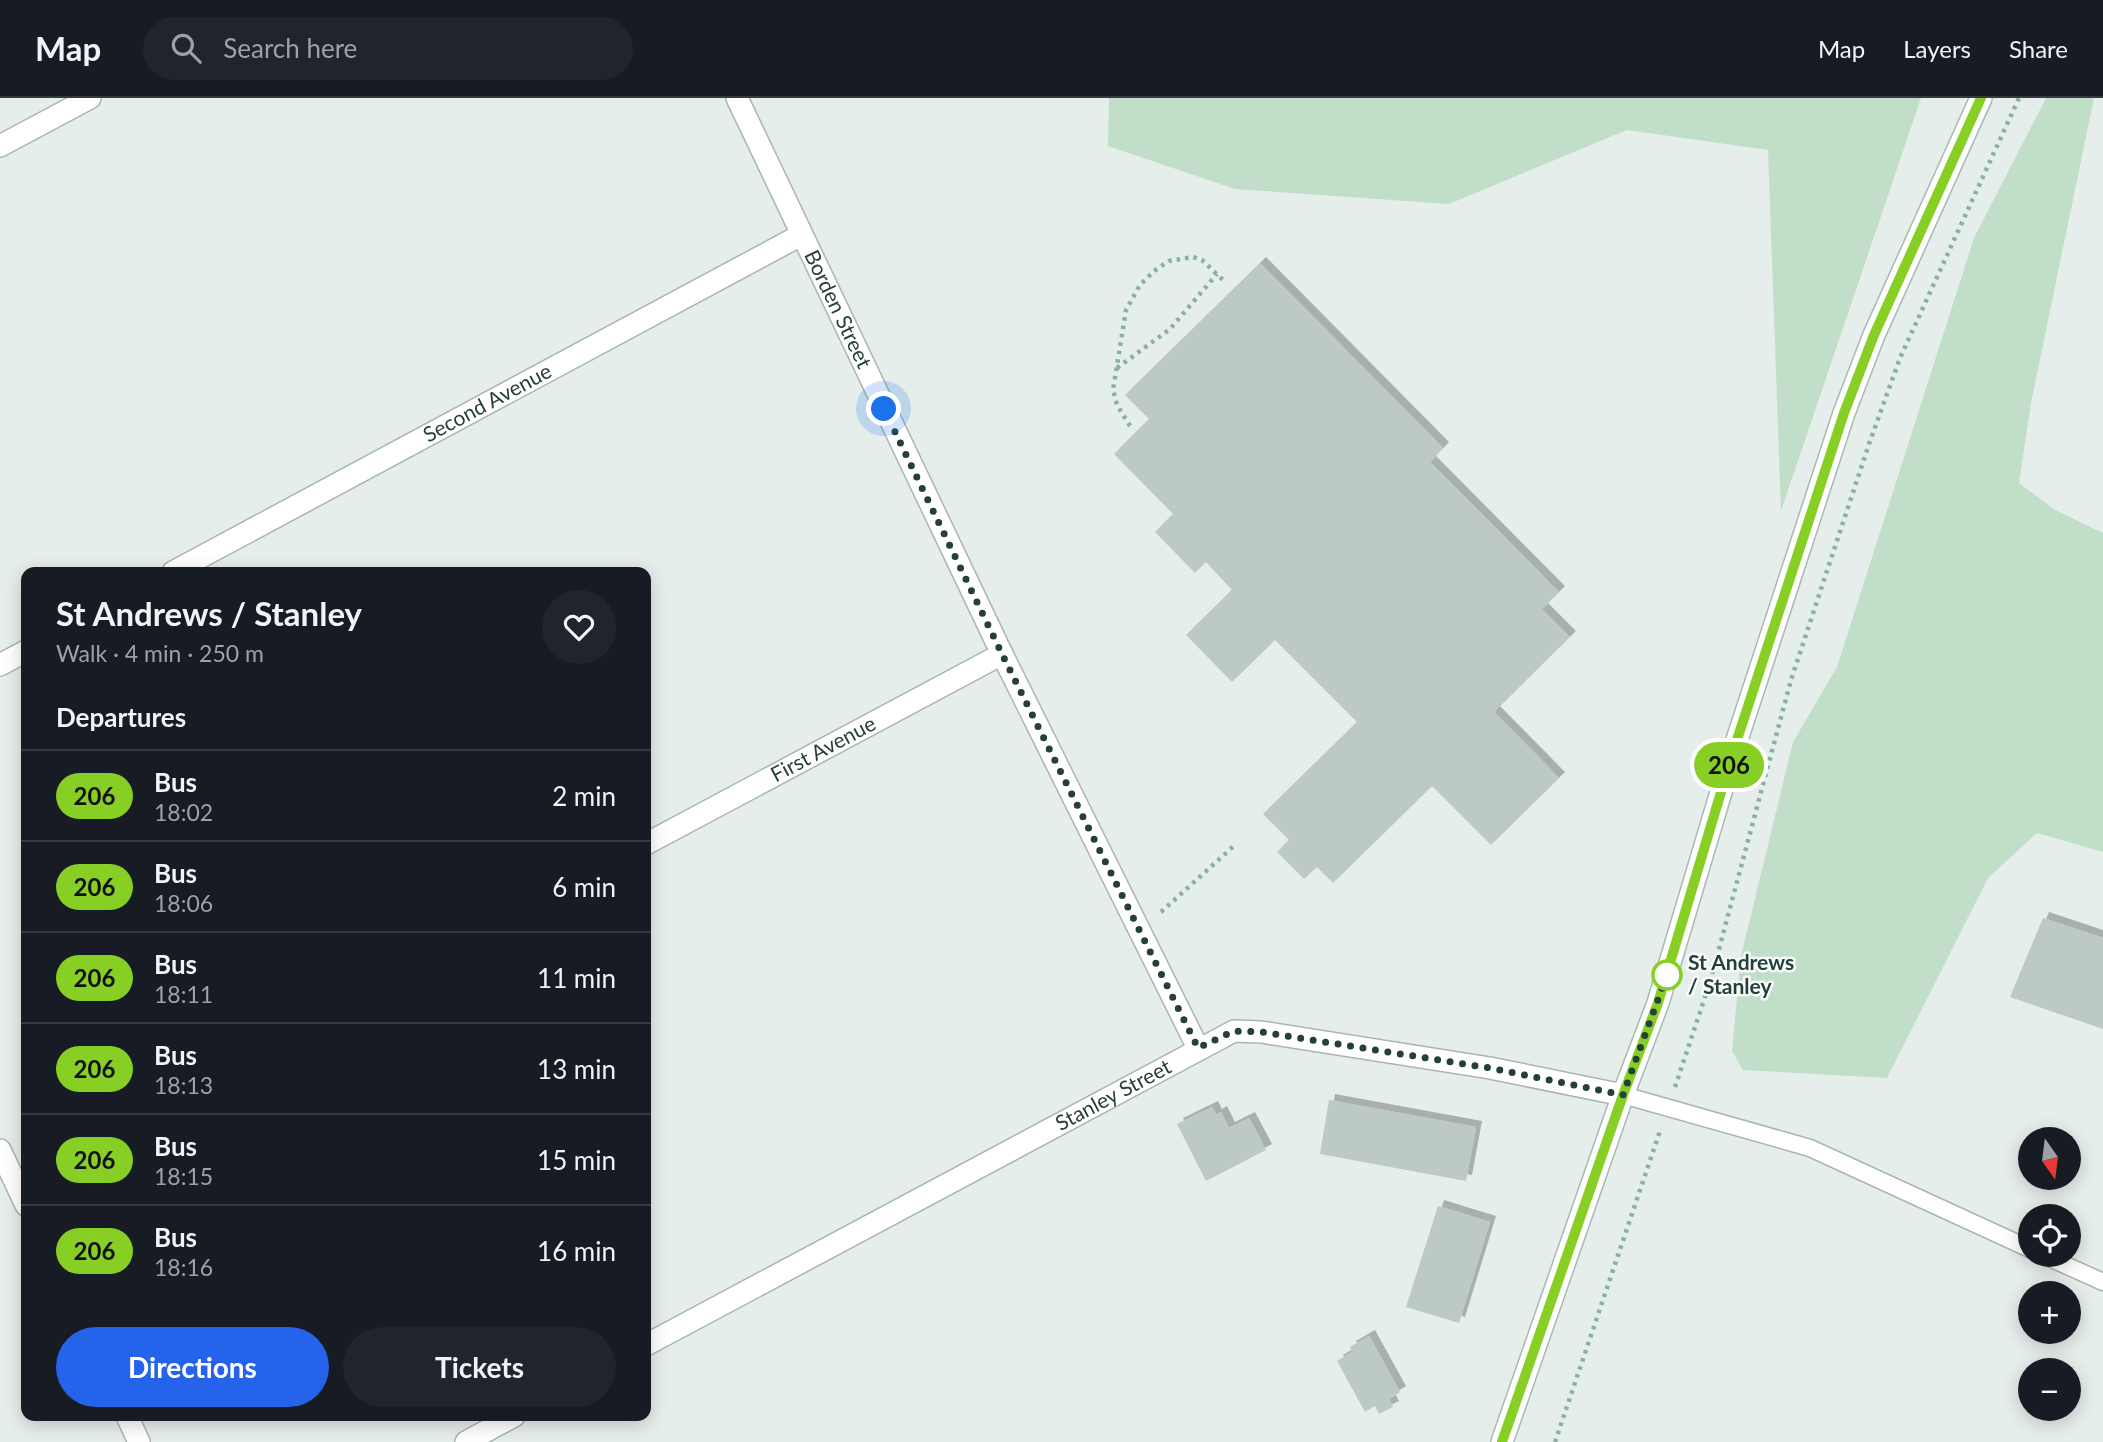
<!DOCTYPE html>
<meta charset="utf-8">
<style>
:root{--surface:#171b24;--page:#20242c;--text:#f1f3f6;--muted:#9ea1a6;--line:#363941;--accent:#2563eb}
body{margin:0;font-family:Lato,sans-serif;background:var(--page);color:var(--text);height:100vh;display:flex;flex-direction:column;font-size:26px;white-space:nowrap}
*{box-sizing:border-box;margin:0}
p{font-size:23px;color:var(--muted)}
.icon{flex:none;width:38px;height:38px;fill:none;stroke:currentColor;stroke-width:2;stroke-linecap:round;stroke-linejoin:round}
.map{position:relative;flex:1;overflow:hidden}
.drawer{position:absolute;left:21px;top:469px;width:630px;height:854px;display:flex;flex-direction:column;background:var(--surface);border-radius:14px;box-shadow:0 4px 18px #0003}
.drawer>*{flex:none}
.badge{padding:0 14px;border-radius:23px;font-size:24px;line-height:46px}
.needle{width:46px;rotate:166deg}
.buttons{position:absolute;left:2018px;top:1029px;display:grid;gap:14px}
.buttons a{display:grid;place-items:center;width:63px;height:63px;border-radius:50%;background:var(--surface);box-shadow:0 4px 18px #0003;font-size:35px}
.you{position:absolute;width:35px;height:35px;margin:-18px;border:5px solid #fff;border-radius:50%;background:#1a73e8;box-shadow:0 0 0 10px #1a73e833}
.map>.badge{position:absolute;translate:-50% -50%;box-shadow:0 0 0 4px #fff}
h2{padding:0 35px;font-size:26px;line-height:63px}
.round{display:grid;place-items:center;flex:none;width:74px;height:74px;border-radius:37px;background:var(--page)}
.headline{display:flex;align-items:center;justify-content:space-between;height:119px;padding:0 35px}
h1{font-size:33px;font-weight:700;line-height:52px}
.cta{display:flex;gap:14px;margin-top:auto;padding:14px 35px}
.cta a{flex:1;height:80px;border-radius:42px;background:var(--accent);color:#fff;font-size:28px;font-weight:700;line-height:80px;text-align:center}
.cta a+a{background:var(--page);color:var(--text)}
ul{padding:0;list-style:none}
li{display:flex;align-items:center;gap:21px;height:91px;padding:0 35px;border-top:2px solid var(--line)}
li div{flex:1}
li b{display:block;font-size:26px}
li em{font-style:normal}
li .badge{min-width:77px;font-weight:700;text-align:center}
header{display:flex;align-items:center;gap:42px;box-sizing:border-box;height:98px;padding:0 35px;background:var(--surface);border-bottom:2px solid var(--line)}
header strong{font-size:33px}
nav{display:flex;gap:38px;margin-inline-start:auto;font-size:24px}
.search{width:490px;height:63px;background:var(--page);display:flex;align-items:center;gap:18px;box-sizing:border-box;padding:0 24px;border-radius:38px;color:var(--muted);font-size:26px}
.map>svg:first-child{display:block}
.green{fill:#c1dec8}
.building{fill:#bcc9c4;filter:url(#shadow)}
.lines{fill:none;stroke-linecap:round;stroke-linejoin:round}
.service-casing{stroke:#a8b6b2;stroke-width:19}
.minor-casing{stroke:#a8b6b2;stroke-width:24}
.secondary-casing{stroke:#a5bab2;stroke-width:24}
.path{stroke:#88b1a4;stroke-width:4.5;stroke-dasharray:3.5 5;stroke-linecap:butt}
.service{stroke:#fff;stroke-width:16}
.minor{stroke:#fff;stroke-width:21}
.secondary{stroke:#fff;stroke-width:21}
.line-casing{stroke:#fff;stroke-width:16}
.line{stroke:#87cf25;stroke-width:10}
.walk{stroke:#254039;stroke-width:7;stroke-dasharray:0 12.6}
.stop-dot{fill:#fff;stroke:#87cf25;stroke-width:3.5}
.labels{text-anchor:middle;stroke-width:5;stroke-linejoin:round;paint-order:stroke}
.street-label{font-size:21px;fill:#254039;stroke:#f7fbf9}
.stop-label{font-size:21px;font-weight:bold;fill:#254039;stroke:#f7fbf9;text-anchor:start}
</style>
<header>
<strong>Map</strong>
<div class="search"><svg class="icon" aria-label="search" viewBox="0 0 24 24"><circle cx="10" cy="10" r="6"/><path d="M15 15l6 6"/></svg>Search here</div>
<nav><a>Map</a><a>Layers</a><a>Share</a></nav>
</header>
<div class="map">
<svg width="2103" height="1344" viewBox="0 0 2103 1344">
<defs>
<filter id="shadow"><feDropShadow dx="6" dy="-6" stdDeviation="0" flood-color="#0004"/></filter>
</defs>
<rect width="100%" height="100%" fill="#e6eeeb"/>
<!-- green -->
<g class="green">
<polygon points="1109,0 1921,0 1781,413 1768,52 1627,32 1449,106 1235,91 1108,48"/>
<polygon points="2046,0 2094,0 2031,305 2019,385 2055,412 2103,435 2103,754 2037,735 1988,780 1887,980 1743,972 1732,953 1741,858 1793,644 1837,569 1974,140"/>
</g>
<!-- building -->
<g class="building">
<polygon points="1260,165 1443,350 1430,364 1559,494 1542,511 1570,539 1494,614 1559,680 1491,747 1432,688 1333,785 1317,769 1304,781 1277,754 1289,742 1263,716 1357,624 1275,542 1232,584 1186,537 1232,492 1206,464 1195,475 1155,434 1173,416 1114,356 1149,321 1125,297"/>
<polygon points="2043,820 2103,840 2103,931 2010,899"/>
<polygon points="1329,1002 1476,1029 1466,1083 1320,1056"/>
<polygon points="1212,1009 1216,1017 1221,1014 1229,1030 1249,1020 1266,1052 1206,1083 1177,1026"/>
<polygon points="1438,1108 1490,1124 1459,1225 1406,1209"/>
<polygon points="1369,1238 1400,1294 1389,1301 1393,1309 1379,1316 1375,1308 1365,1314 1337,1263 1352,1254 1350,1249"/>
</g>
<g class="lines">
<defs>
<g id="service">
<polyline points="1623,997 1810,1050 2030,1151"/>
<polyline points="2043,1157 2103,1184"/>
</g>
<g id="minor">
<path id="s1" d="M737,0L1002,556L1198,950"/>
<polyline points="0,48 90,0"/>
<path id="s2" d="M173,474L801,137"/>
<polyline points="0,567 26,553"/>
<path id="s3" d="M646,746L1002,556"/>
<polyline points="0,1052 26,1107"/>
<path id="s4" d="M646,1247L1234,933L1261,934L1490,970L1623,997"/>
<polyline points="127,1318 139,1344"/>
<polyline points="466,1344 514,1318"/>
</g>
<polyline id="secondary" points="1502,1344 1623,997 1658,905 1733,654 1844,315 1874,237 1981,0"/>
</defs>
<!-- service casing -->
<use href="#service" class="service-casing"/>
<!-- minor casing -->
<use href="#minor" class="minor-casing"/>
<!-- secondary casing -->
<use href="#secondary" class="secondary-casing"/>
<!-- path -->
<g class="path">
<polyline points="1117,270 1170,231 1217,176"/>
<polyline points="1130,328 1117,307 1113,292 1126,212 1140,187 1154,173 1169,163 1193,159 1202,162 1224,183"/>
<polyline points="1161,814 1236,746"/>
<polyline points="1675,989 1711,881 1791,582 1869,346 1900,260 2019,0"/>
<polyline points="1555,1344 1660,1033"/>
</g>
<!-- service -->
<use href="#service" class="service"/>
<!-- minor -->
<use href="#minor" class="minor"/>
<!-- secondary -->
<use href="#secondary" class="secondary"/>
</g>
<g class="lines">
<defs>
<polyline id="line" points="1502,1344 1623,997 1658,905 1733,654 1844,315 1874,237 1981,0"/>
</defs>
<!-- line casing -->
<use href="#line" class="line-casing"/>
<!-- line -->
<use href="#line" class="line"/>
<!-- walk -->
<polyline class="walk" points="884,311 1002,556 1198,950 1234,933 1261,934 1490,970 1623,997 1667,877"/>
</g>
<!-- markers -->
<circle class="stop-dot" cx="1667" cy="877" r="14"/>
<g class="labels">
<!-- street labels -->
<g class="street-label">
<text dy="7" stroke="none"><textPath href="#s1" startOffset="234">Borden Street</textPath></text>
<text dy="7" stroke="none"><textPath href="#s2" startOffset="357">Second Avenue</textPath></text>
<text dy="7" stroke="none"><textPath href="#s3" startOffset="201">First Avenue</textPath></text>
<text dy="7" stroke="none"><textPath href="#s4" startOffset="530">Stanley Street</textPath></text>
</g>
<!-- stop labels -->
<g class="stop-label">
<text x="1688" y="872">St Andrews<tspan x="1688" dy="24">/ Stanley</tspan></text>
</g>
</g>
</svg>
<div class="buttons">
<a><svg class="needle" viewBox="-14 -14 28 28"><path d="M0-13l5 13h-10z" fill="#e53935"/><path d="M0 13l5-13h-10z" fill="#9ea1a6"/></svg></a>
<a><svg class="icon" aria-label="locate" viewBox="0 0 24 24"><circle cx="12" cy="12" r="6"/><path d="M12 2v4M12 18v4M2 12h4M18 12h4"/></svg></a>
<a>+</a>
<a>−</a>
</div>
<div class="you" style="left:884px;top:311px"></div>
<b class="badge" style="left:1729px;top:667px;background:#87cf25;color:#111">206</b>
<section class="drawer">
<div class="headline"><div><h1>St Andrews / Stanley</h1><p>Walk · 4 min · 250 m</p></div><a class="round"><svg class="icon" aria-label="heart" viewBox="0 0 24 24"><path d="M12 20l-8-8c-3-5 5-10 8-4 3-6 11-1 8 4z"/></svg></a></div>
<h2>Departures</h2>
<ul>
<li><span class="badge" style="background:#87cf25;color:#111">206</span><div><b>Bus</b><p>18:02</p></div><em>2 min</em></li>
<li><span class="badge" style="background:#87cf25;color:#111">206</span><div><b>Bus</b><p>18:06</p></div><em>6 min</em></li>
<li><span class="badge" style="background:#87cf25;color:#111">206</span><div><b>Bus</b><p>18:11</p></div><em>11 min</em></li>
<li><span class="badge" style="background:#87cf25;color:#111">206</span><div><b>Bus</b><p>18:13</p></div><em>13 min</em></li>
<li><span class="badge" style="background:#87cf25;color:#111">206</span><div><b>Bus</b><p>18:15</p></div><em>15 min</em></li>
<li><span class="badge" style="background:#87cf25;color:#111">206</span><div><b>Bus</b><p>18:16</p></div><em>16 min</em></li>
</ul>
<div class="cta"><a>Directions</a><a>Tickets</a></div>
</section>
</div>
